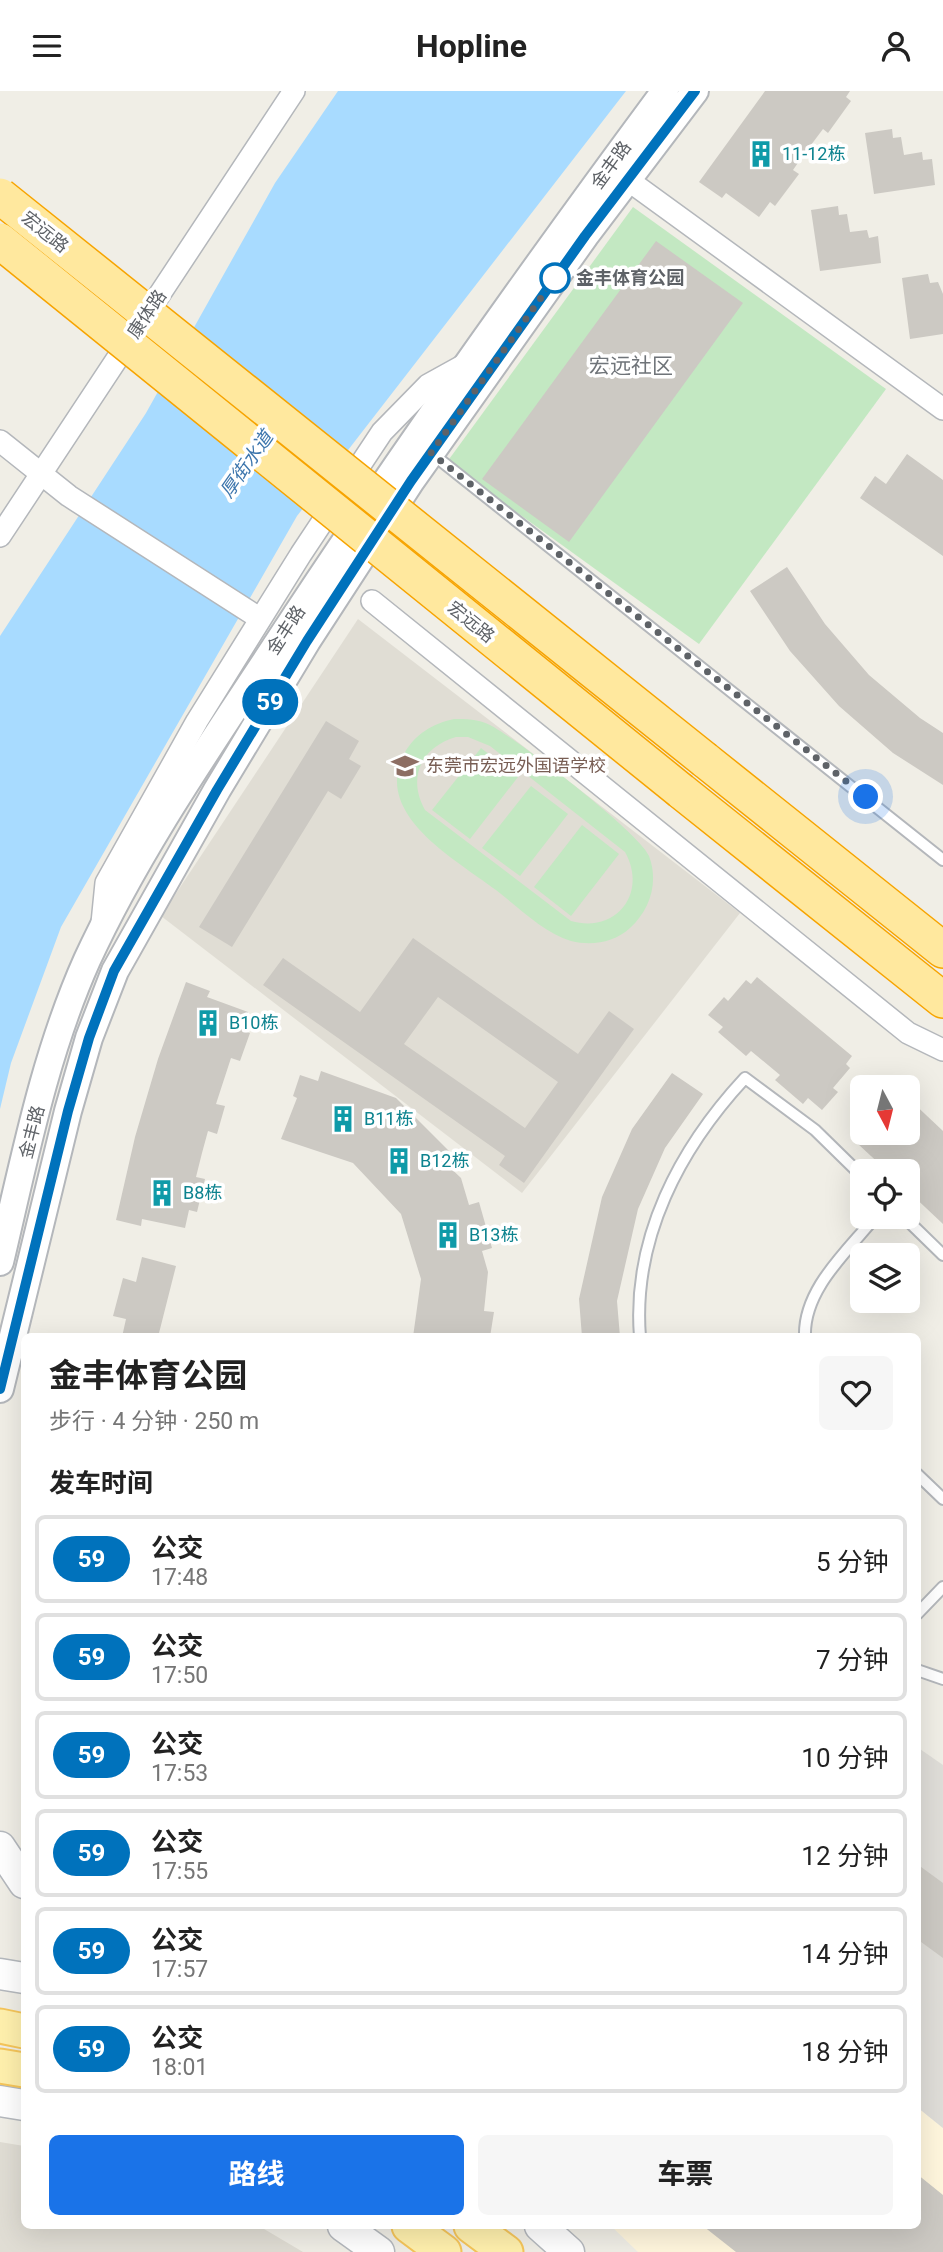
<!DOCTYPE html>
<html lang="zh">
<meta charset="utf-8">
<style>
:root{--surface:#fff;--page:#f6f6f6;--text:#222;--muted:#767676;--line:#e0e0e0;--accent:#1a73e8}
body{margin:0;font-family:Roboto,"Noto Sans SC",sans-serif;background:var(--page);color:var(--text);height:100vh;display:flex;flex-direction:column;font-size:26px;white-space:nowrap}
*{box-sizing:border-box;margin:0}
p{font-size:23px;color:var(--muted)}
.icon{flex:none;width:38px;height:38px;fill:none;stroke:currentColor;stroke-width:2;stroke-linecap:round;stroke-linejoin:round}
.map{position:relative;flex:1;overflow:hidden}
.sheet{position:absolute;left:21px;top:1242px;width:900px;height:896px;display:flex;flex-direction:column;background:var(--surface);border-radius:10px;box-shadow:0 7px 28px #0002}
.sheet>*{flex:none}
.badge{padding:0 14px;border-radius:23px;font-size:24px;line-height:46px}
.needle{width:46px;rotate:173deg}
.tools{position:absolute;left:850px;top:984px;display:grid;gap:14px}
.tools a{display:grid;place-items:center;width:70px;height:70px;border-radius:10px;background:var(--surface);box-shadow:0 7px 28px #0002;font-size:35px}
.you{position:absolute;width:35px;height:35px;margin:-18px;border:5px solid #fff;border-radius:50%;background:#1a73e8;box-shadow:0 0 0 10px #1a73e833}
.map>.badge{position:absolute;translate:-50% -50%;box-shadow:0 0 0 4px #fff}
h2{padding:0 28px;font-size:26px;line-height:63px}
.round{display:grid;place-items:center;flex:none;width:74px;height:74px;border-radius:10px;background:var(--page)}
.overview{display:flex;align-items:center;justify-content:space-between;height:119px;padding:0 28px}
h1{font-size:33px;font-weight:700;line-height:52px}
.action{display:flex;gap:14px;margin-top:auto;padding:14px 28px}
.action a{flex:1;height:80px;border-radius:10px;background:var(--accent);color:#fff;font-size:28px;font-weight:700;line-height:80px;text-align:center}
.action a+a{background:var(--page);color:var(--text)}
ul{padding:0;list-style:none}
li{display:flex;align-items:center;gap:21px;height:88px;margin:0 14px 10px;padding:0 14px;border:4px solid var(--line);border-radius:10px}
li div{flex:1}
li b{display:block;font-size:26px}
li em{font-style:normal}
li .badge{min-width:77px;font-weight:700;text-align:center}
header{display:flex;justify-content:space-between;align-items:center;height:91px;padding:0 28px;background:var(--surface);font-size:32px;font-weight:700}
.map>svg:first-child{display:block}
.commercial{fill:#fff6dd}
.industrial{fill:#dfddd8}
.education{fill:#e0ddd4}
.green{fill:#c3e8c2;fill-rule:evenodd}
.water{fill:#a8dbff}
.building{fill:#ccc9c3;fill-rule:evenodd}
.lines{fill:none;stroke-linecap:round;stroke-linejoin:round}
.service-casing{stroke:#b4b7bb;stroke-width:14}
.minor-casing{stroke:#b4b7bb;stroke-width:24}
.tertiary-casing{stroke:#b4b7bb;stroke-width:30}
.secondary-casing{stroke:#b5b9be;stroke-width:33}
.primary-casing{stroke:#f6c65a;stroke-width:37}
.trunk-casing{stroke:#f7a400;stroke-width:38}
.service{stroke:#fff;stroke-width:10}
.minor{stroke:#fff;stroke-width:21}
.tertiary{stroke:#fff;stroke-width:26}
.secondary{stroke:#fff;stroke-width:30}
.primary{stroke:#fff0ad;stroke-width:33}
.trunk{stroke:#ffe89e;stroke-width:35}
.trunk-bridge-casing{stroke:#f7a400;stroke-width:38;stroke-linecap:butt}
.trunk-bridge{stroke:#ffe89e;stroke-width:35}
.line-casing{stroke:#fff;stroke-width:16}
.line{stroke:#0072bc;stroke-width:10}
.walk{stroke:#5e6267;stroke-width:7;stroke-dasharray:0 12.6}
.stop-dot{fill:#fff;stroke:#0072bc;stroke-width:3.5}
.labels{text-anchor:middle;stroke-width:7;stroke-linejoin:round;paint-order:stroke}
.culture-label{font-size:18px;fill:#0d838f;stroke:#fff;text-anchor:start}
.street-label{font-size:18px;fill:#5e6267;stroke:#fff}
.stop-label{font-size:18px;font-weight:bold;fill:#5e6267;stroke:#fff;text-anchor:start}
.education-label{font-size:18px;fill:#785e54;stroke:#fff;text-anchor:start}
.water-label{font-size:19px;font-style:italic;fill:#3d76ad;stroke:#fff}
.quarter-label{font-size:21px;fill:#6f7479;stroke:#fff}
</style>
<header><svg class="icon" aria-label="menu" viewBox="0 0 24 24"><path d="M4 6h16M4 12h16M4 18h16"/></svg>Hopline<svg class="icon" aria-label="person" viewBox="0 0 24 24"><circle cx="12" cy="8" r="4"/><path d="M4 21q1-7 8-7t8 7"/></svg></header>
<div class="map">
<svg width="943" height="2161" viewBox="0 0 943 2161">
<rect width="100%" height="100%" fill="#f0eee6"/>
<!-- commercial -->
<polygon class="commercial" points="917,2016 943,2037 943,2161 638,2161 611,2135 917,2135"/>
<!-- industrial -->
<polygon class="industrial" points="917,1656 943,1674 943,2037 917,2016"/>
<!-- education -->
<g class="education">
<polygon points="358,528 740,822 522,1102 161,825"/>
<polygon points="0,2051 24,2055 24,2135 259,2135 303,2161 0,2161"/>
</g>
<!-- green -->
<g class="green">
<polygon points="633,116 886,298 699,553 447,371"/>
<path d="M454,628C466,628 478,628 490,634C517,648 639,741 649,765C659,791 650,819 630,837C614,852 591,855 571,850C544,842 518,816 496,799C457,769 372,724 404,663C415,643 432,633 454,628ZM456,646H468L490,655L625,761C648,802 616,843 571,830L425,719C407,687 421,656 456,646Z"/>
<polygon points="481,657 518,686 470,748 432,719"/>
<polygon points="531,695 568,723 520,785 482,757"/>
<polygon points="582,734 619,763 571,825 534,796"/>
</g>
<!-- water -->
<polygon class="water" points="338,0 626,0 297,425 61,836 11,972 0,1018 0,545 146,322 275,92"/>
<!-- building -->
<g class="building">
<polygon points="765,0 850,0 846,6 851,10 828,42 823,38 802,66 793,79 799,83 775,115 770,111 759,126 726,102 722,107 699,91"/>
<polygon points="892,38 893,47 901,46 904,64 922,61 923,69 932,68 935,94 874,103 865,42"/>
<polygon points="838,115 839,124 847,123 850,141 867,139 869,147 878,145 881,172 820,180 811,119"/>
<polygon points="656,150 743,212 569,451 482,388"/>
<polygon points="928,183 930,192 938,191 943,203 943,243 910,248 902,187"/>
<polygon points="907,363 943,389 943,465 860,407 875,385 886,393"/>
<polygon points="787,476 825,533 869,584 920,627 943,642 943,694 893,662 839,615 790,560 750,500"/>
<polygon points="326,630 359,650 349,668 361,675 341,708 328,700 232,856 199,836"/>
<path d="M413,847L578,963L609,920L634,938L524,1092L499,1074L505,1065L263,894L283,867L360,921ZM438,906L558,991L525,1037L404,953Z"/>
<polygon points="757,886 852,965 846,973 850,977 833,997 838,1001 822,1019 808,1007 803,1013 775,989 780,984 751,960 746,965 718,941 723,936 708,924 724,906 728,910 746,889 751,893"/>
<polygon points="186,891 210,900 207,906 248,921 242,939 250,942 240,970 231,967 216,1013 225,1015 217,1043 208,1040 202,1062 196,1086 205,1088 197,1121 189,1119 185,1137 142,1128 141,1135 116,1129 135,1046 158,968"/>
<polygon points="321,980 396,1007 450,1061 442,1069 461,1087 469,1114 479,1111 492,1157 482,1160 488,1181 484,1220 494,1221 490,1246 413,1246 421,1188 401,1123 353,1072 281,1048 297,1007 293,1005 300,984 318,990"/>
<polygon points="672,982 703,1003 665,1057 638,1118 617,1210 620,1246 582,1246 579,1208 602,1106 632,1038"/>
<polygon points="908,1007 943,1040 943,1133 908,1100 908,1080 897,1080 890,1073 885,1078 858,1053 870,1041 908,1041"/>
<polygon points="142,1166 176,1175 158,1246 122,1246 126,1228 113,1225 123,1187 136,1191"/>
<polygon points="917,1773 943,1792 943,1867 917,1848"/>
<polygon points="917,2083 943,2104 943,2161 736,2161 703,2135 917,2135"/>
</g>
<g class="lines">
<defs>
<g id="service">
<polyline points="430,361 943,769"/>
<polyline points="903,1125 943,1164"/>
<path d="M640,1246C632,1147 680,1057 745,987L815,1039L863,1086"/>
<path d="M805,1246C803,1198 848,1160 876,1125"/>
<polyline points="917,1383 943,1408"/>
<polyline points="917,1523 943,1496"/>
<polyline points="917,1579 943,1588"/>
</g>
<g id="minor">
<polyline points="617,81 943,318"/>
<polyline points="0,350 69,405 259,527"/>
<polyline points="0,445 294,0"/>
<polyline points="372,510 908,942 943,959"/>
<polyline points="102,832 106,792 197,630 301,463 382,341 428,294 466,273"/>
</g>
<g id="tertiary">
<path d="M0,1171C24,1070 44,965 87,869C138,758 210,655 277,553C400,365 531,181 665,0"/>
<polyline points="0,1298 68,1020 89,947 115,880 217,699 307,550 411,390 585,145 695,0"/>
</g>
<g id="secondary">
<polyline points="0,1756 24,1792"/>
<polyline points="0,1883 24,1887"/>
<polyline points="0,2010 24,2014"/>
<polyline points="343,2135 379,2161"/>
<polyline points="540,2135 569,2161"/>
</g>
<g id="primary">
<polyline points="0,1935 24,1940"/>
<polyline points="0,1975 24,1979"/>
<polyline points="409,2135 444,2161"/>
<polyline points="471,2135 506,2161"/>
</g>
<g id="trunk">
<polyline points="705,669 943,859"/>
<polyline points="681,700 943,909"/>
</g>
</defs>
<!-- service casing -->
<use href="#service" class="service-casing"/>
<!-- minor casing -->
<use href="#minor" class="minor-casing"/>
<!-- tertiary casing -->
<use href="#tertiary" class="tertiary-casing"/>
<!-- secondary casing -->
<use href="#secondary" class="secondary-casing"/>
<!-- primary casing -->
<use href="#primary" class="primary-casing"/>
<!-- trunk casing -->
<use href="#trunk" class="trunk-casing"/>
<!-- service -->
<use href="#service" class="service"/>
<!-- minor -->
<use href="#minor" class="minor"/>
<!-- tertiary -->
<use href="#tertiary" class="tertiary"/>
<!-- secondary -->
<use href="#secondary" class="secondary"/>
<!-- primary -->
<use href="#primary" class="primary"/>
<!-- trunk -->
<use href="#trunk" class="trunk"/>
<defs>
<g id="trunk-bridge">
<polyline points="0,105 705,669"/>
<polyline points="0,150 681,700"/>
</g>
</defs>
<!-- trunk-bridge casing -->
<use href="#trunk-bridge" class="trunk-bridge-casing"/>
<!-- trunk-bridge -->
<use href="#trunk-bridge" class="trunk-bridge"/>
</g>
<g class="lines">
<defs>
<polyline id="line" points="0,1298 68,1020 89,947 114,880 217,699 307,550 411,390 585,145 695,0"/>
</defs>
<!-- line casing -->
<use href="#line" class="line-casing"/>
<!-- line -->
<use href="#line" class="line"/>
<!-- walk -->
<polyline class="walk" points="555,187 431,362 866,706"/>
</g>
<!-- icons -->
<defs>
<symbol id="building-bare" viewBox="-9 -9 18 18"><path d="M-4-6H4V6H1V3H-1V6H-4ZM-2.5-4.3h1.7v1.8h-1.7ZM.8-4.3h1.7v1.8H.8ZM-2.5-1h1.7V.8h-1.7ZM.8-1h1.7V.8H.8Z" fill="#0f9aa8" stroke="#fff" stroke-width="2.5" paint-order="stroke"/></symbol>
<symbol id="school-bare" viewBox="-9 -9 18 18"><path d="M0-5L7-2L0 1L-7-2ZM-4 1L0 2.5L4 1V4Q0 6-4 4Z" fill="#8d6e63" stroke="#fff" stroke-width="2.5" paint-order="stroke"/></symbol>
</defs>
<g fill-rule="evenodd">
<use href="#building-bare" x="742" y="44" width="38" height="38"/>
<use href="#school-bare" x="386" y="656" width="38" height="38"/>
<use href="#building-bare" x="189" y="913" width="38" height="38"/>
<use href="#building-bare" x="324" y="1009" width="38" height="38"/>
<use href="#building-bare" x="380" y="1051" width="38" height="38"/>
<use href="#building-bare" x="143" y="1083" width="38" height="38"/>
<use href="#building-bare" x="429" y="1125" width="38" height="38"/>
</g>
<!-- markers -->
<circle class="stop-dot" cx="555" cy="187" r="14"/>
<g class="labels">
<!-- culture labels -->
<g class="culture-label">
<text x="782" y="69">11-12栋</text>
<text x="229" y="938">B10栋</text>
<text x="364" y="1034">B11栋</text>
<text x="420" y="1076">B12栋</text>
<text x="183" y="1108">B8栋</text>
<text x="469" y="1150">B13栋</text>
</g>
<!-- street labels -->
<g class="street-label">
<text transform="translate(611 74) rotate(-54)" y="6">金丰路</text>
<text transform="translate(45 141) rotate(39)" y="6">宏远路</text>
<text transform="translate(147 223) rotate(-56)" y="6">康体路</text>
<text transform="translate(471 531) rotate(39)" y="6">宏远路</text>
<text transform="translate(286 539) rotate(-57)" y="6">金丰路</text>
<text transform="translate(32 1041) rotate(-76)" y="6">金丰路</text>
</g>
<!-- stop labels -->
<g class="stop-label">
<text x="576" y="193">金丰体育公园</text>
</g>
<!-- education labels -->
<g class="education-label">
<text x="426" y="681">东莞市宏远外国语学校</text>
</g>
<!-- water labels -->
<g class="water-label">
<text transform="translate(246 373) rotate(-55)" y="7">厚街水道</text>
</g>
<!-- quarter labels -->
<g class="quarter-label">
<text x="631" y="282">宏远社区</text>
</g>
</g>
</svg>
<div class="tools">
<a><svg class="needle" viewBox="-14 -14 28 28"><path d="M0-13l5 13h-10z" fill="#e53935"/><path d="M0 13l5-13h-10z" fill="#767676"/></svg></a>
<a><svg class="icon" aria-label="locate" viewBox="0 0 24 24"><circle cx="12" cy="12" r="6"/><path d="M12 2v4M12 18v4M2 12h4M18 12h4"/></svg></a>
<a><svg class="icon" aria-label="layers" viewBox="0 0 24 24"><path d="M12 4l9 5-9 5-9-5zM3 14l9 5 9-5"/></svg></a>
</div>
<div class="you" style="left:866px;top:706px"></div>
<b class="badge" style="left:270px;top:611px;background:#0072bc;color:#fff">59</b>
<section class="sheet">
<div class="overview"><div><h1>金丰体育公园</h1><p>步行 · 4 分钟 · 250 m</p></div><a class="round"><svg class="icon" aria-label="heart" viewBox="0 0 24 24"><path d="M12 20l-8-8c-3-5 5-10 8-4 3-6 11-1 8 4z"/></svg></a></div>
<h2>发车时间</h2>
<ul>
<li><span class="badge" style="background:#0072bc;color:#fff">59</span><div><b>公交</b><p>17:48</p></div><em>5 分钟</em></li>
<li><span class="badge" style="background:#0072bc;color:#fff">59</span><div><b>公交</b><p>17:50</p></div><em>7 分钟</em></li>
<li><span class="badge" style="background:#0072bc;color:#fff">59</span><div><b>公交</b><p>17:53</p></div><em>10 分钟</em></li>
<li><span class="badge" style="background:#0072bc;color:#fff">59</span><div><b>公交</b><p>17:55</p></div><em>12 分钟</em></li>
<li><span class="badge" style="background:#0072bc;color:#fff">59</span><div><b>公交</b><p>17:57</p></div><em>14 分钟</em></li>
<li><span class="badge" style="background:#0072bc;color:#fff">59</span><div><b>公交</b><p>18:01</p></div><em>18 分钟</em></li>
</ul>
<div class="action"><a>路线</a><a>车票</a></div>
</section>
</div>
